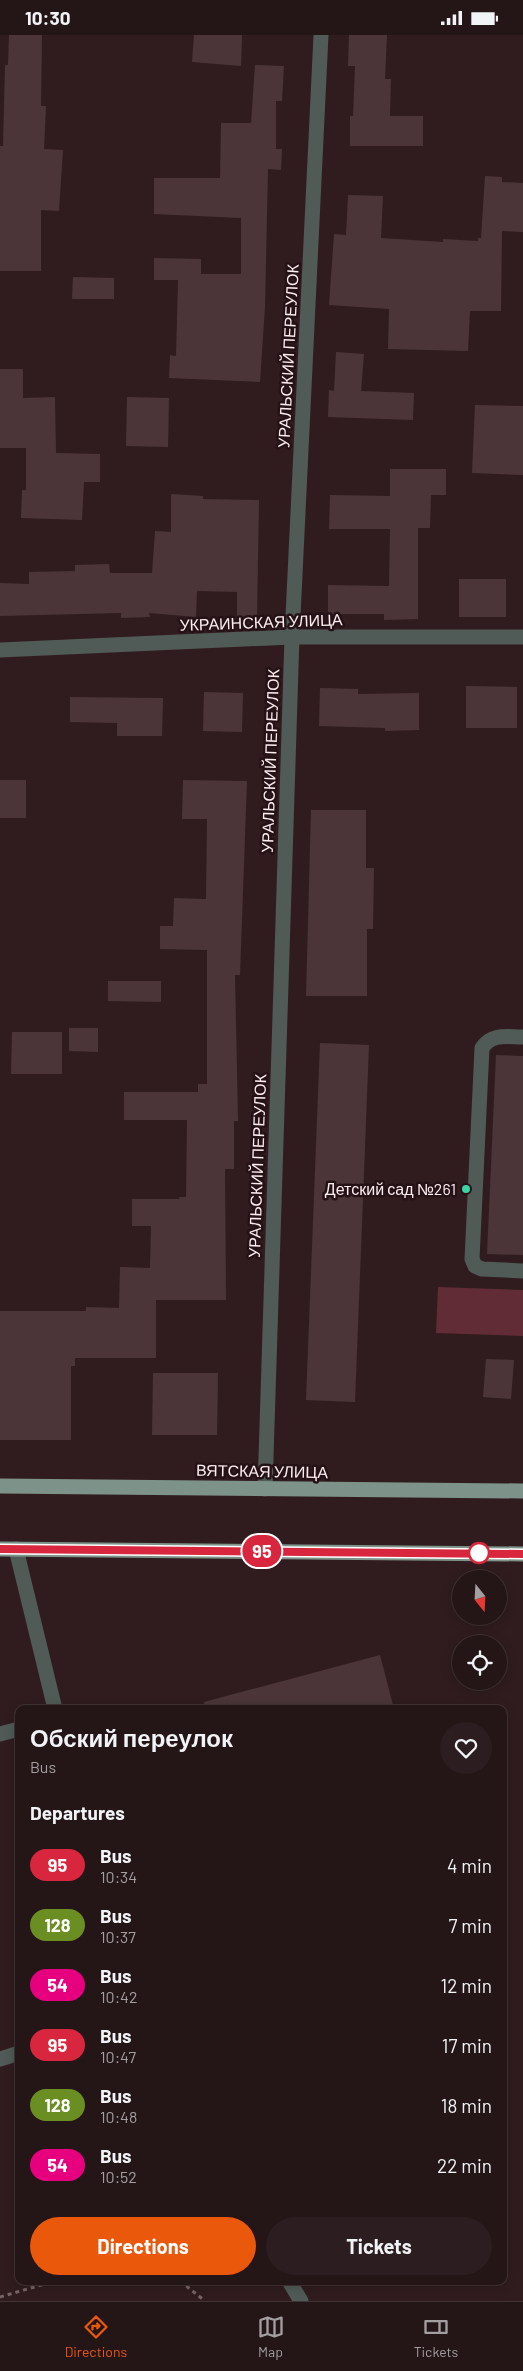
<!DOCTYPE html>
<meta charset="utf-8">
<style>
:root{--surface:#241517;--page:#2c1e20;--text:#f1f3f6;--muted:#a39fa1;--line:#413436;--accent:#ea580c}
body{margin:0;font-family:Barlow,sans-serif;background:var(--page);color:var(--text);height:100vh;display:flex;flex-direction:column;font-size:19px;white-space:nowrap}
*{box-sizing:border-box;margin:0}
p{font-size:16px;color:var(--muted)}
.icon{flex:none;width:28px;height:28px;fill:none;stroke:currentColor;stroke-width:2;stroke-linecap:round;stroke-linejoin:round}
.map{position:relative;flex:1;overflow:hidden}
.panel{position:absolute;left:15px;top:1670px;width:492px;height:580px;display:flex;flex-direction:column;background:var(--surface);border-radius:10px;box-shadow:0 2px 12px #0003,0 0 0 1px var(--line)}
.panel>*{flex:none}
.badge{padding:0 10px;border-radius:16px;font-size:18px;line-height:32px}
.needle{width:32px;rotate:162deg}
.controls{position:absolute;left:452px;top:1535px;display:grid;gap:10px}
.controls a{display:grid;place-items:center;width:55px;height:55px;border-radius:50%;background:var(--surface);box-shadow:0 2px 12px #0003,0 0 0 1px var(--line);font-size:25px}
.map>.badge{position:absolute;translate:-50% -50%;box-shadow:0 0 0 2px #fff}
h2{padding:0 15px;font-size:19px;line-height:45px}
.round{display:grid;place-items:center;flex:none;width:52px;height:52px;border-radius:26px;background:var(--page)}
.headline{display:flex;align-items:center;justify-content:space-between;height:85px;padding:0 15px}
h1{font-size:24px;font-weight:700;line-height:38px}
.button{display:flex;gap:10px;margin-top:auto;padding:10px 15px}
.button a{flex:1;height:58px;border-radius:30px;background:var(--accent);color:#fff;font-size:20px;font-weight:700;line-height:58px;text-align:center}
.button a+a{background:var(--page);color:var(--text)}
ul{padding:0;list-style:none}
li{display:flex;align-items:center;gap:15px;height:60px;padding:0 15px}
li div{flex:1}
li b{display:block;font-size:19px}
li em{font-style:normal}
li .badge{min-width:55px;font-weight:700;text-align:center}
.status{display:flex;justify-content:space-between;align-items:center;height:35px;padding:0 25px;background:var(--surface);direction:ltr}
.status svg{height:14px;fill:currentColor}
.tabs{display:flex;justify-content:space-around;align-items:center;height:70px;border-top:1px solid var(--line);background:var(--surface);font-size:14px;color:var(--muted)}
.tabs a{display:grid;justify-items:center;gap:2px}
.tabs .active{color:var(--accent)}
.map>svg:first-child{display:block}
.green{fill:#622c37}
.building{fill:#4b3538}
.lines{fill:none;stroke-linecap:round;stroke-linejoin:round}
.path{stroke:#766467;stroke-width:3;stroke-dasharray:4 4;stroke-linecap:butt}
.minor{stroke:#505a56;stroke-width:15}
.major{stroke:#7d9289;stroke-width:15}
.line-casing{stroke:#fff;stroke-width:11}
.line{stroke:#d7263d;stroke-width:8}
.poi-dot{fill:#3bd4a4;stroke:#251216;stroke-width:2}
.stop-dot{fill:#fff;stroke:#d7263d;stroke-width:2.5}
.labels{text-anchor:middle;stroke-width:5;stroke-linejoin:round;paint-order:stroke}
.street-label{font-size:16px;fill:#fbecee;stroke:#251216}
.poi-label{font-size:16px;fill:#fbecee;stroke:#251216;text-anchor:end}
</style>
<div class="status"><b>10:30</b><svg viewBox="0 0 49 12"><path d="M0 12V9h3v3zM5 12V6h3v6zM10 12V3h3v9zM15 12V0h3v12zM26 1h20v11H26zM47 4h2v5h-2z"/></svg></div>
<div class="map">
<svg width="523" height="2266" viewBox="0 0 523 2266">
<rect width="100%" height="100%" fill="#301c1f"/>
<!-- green -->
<polygon class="green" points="438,1252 523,1255 523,1301 436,1298"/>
<!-- building -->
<g class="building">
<polygon points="9,0 42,0 41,71 46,71 44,114 63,115 59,176 41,175 41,236 0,236 0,111 3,111 5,30 8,30"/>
<polygon points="194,0 242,0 241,31 192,27"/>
<polygon points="349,0 387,0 385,44 391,44 390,81 423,81 423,111 350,111 350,81 353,81 355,31 348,31"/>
<polygon points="255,30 284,31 282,66 276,66 276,114 282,114 281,135 268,134 265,272 260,347 169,343 170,320 176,321 178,245 154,245 154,223 201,224 201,239 241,239 241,183 154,179 154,143 220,143 221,88 251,88"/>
<polygon points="485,141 502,142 502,147 523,148 523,197 502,196 501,276 470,276 468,316 388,314 389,274 329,270 334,199 346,200 348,160 383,161 381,203 443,207 443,204 478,206 478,203 481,203"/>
<polygon points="73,242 114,243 114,264 72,264"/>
<polygon points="336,317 364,319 361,356 414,358 413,385 328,382 329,355 334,356"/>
<polygon points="0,334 23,334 23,363 55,362 56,418 100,419 100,447 84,447 82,485 21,483 22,455 26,455 26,413 0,413"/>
<polygon points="127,362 169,363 168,412 126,411"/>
<polygon points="475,370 523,371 523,440 472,438"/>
<polygon points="390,434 446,434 446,460 431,460 430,493 418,493 418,584 384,585 384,579 328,579 328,550 389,551 390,494 329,494 330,460 390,461"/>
<polygon points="171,459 203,461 203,464 259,465 257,583 237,582 237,557 197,556 196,582 149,578 150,582 121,583 121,578 0,581 0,548 29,549 29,537 75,536 75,530 109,529 110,538 152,538 155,496 171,497"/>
<rect x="459" y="544" width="47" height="38"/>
<polygon points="466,651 517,652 517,693 466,693"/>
<polygon points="320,653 358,654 358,659 419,658 419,695 385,696 385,693 319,691"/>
<polygon points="204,657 243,658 242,697 203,696"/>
<polygon points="70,662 163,663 162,701 117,701 117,688 70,687"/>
<rect x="0" y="745" width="26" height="38"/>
<polygon points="183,745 247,746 240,940 235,940 238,1086 234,1086 234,1134 225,1134 226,1265 156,1265 156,1323 75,1323 75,1331 71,1331 71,1405 0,1405 0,1276 86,1276 86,1272 119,1273 120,1232 150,1233 151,1191 132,1191 132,1164 179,1164 180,1162 186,1162 187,1085 124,1085 124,1057 198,1057 198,1049 207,1049 207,915 160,914 160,891 173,891 174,863 206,864 207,784 182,784"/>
<polygon points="311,775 366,775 366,833 374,833 373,894 367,894 367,961 306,961"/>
<polygon points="108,946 161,946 161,967 108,966"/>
<polygon points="69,993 98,993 98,1017 69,1016"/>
<polygon points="12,997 62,997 62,1039 11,1039"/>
<polygon points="320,1008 369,1010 355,1367 306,1365"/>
<polygon points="496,1020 523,1021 523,1220 487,1219"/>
<polygon points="486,1324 514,1325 511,1364 483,1362"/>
<polygon points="153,1338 218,1338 217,1400 152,1400"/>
<polygon points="380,1620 394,1674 205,1674 204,1667"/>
</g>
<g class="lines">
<!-- path -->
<g class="path">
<polyline points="180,2246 205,2266"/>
<polyline points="0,2262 55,2246"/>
</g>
<!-- minor -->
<g class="minor">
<polyline points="0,615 292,602 523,602"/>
<path d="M523,1002C507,1002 492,998 482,1013L472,1224L475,1231L482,1234L523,1236"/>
<polyline points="265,1454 292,602 321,0"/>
<polyline points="16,1514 55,1674"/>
<polyline points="0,1699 19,1694"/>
<polyline points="0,2024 19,2018"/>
<polyline points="289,2246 301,2266"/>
</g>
<!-- major -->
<g class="major">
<polyline points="0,1451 523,1456"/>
<polyline points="0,1514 523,1519"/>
</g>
</g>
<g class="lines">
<defs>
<polyline id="line" points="0,1514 523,1519"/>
</defs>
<!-- line casing -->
<use href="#line" class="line-casing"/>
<!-- line -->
<use href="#line" class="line"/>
</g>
<!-- markers -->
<circle class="poi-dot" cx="466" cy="1154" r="5"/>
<circle class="stop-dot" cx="479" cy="1518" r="10"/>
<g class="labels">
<!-- street labels -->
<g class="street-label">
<text transform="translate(288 321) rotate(-87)" y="6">УРАЛЬСКИЙ ПЕРЕУЛОК</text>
<text transform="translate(261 587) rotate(-2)" y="6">УКРАИНСКАЯ УЛИЦА</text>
<text transform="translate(270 726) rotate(-88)" y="6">УРАЛЬСКИЙ ПЕРЕУЛОК</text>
<text transform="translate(257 1131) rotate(-88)" y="6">УРАЛЬСКИЙ ПЕРЕУЛОК</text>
<text transform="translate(262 1436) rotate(1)" y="6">ВЯТСКАЯ УЛИЦА</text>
</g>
<!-- poi labels -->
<g class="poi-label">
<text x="456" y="1160">Детский сад №261</text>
</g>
</g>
</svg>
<div class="controls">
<a><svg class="needle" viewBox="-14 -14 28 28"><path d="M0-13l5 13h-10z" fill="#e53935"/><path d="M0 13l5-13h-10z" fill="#a39fa1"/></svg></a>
<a><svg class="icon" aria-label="locate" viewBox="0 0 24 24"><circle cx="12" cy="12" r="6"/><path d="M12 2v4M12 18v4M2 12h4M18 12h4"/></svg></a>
</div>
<b class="badge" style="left:262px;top:1516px;background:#d7263d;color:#fff">95</b>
<section class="panel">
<div class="headline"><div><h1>Обский переулок</h1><p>Bus</p></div><a class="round"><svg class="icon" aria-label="heart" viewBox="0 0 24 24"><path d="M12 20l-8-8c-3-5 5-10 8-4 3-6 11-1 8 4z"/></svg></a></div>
<h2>Departures</h2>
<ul>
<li><span class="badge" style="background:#d7263d;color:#fff">95</span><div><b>Bus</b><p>10:34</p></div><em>4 min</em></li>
<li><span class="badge" style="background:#6b8e23;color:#fff">128</span><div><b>Bus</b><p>10:37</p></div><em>7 min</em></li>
<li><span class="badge" style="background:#e6007e;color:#fff">54</span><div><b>Bus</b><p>10:42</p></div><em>12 min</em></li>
<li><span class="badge" style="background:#d7263d;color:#fff">95</span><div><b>Bus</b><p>10:47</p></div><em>17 min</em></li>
<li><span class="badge" style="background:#6b8e23;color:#fff">128</span><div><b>Bus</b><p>10:48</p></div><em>18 min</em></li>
<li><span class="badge" style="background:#e6007e;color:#fff">54</span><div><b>Bus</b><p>10:52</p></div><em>22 min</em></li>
</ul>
<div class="button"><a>Directions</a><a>Tickets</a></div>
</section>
</div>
<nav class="tabs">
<a class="active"><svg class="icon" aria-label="directions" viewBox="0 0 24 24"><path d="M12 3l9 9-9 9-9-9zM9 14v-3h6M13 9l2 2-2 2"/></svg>Directions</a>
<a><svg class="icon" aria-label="map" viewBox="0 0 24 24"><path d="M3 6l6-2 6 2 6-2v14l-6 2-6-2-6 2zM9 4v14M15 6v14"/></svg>Map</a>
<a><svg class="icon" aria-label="tickets" viewBox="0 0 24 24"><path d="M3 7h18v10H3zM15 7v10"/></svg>Tickets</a>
</nav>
